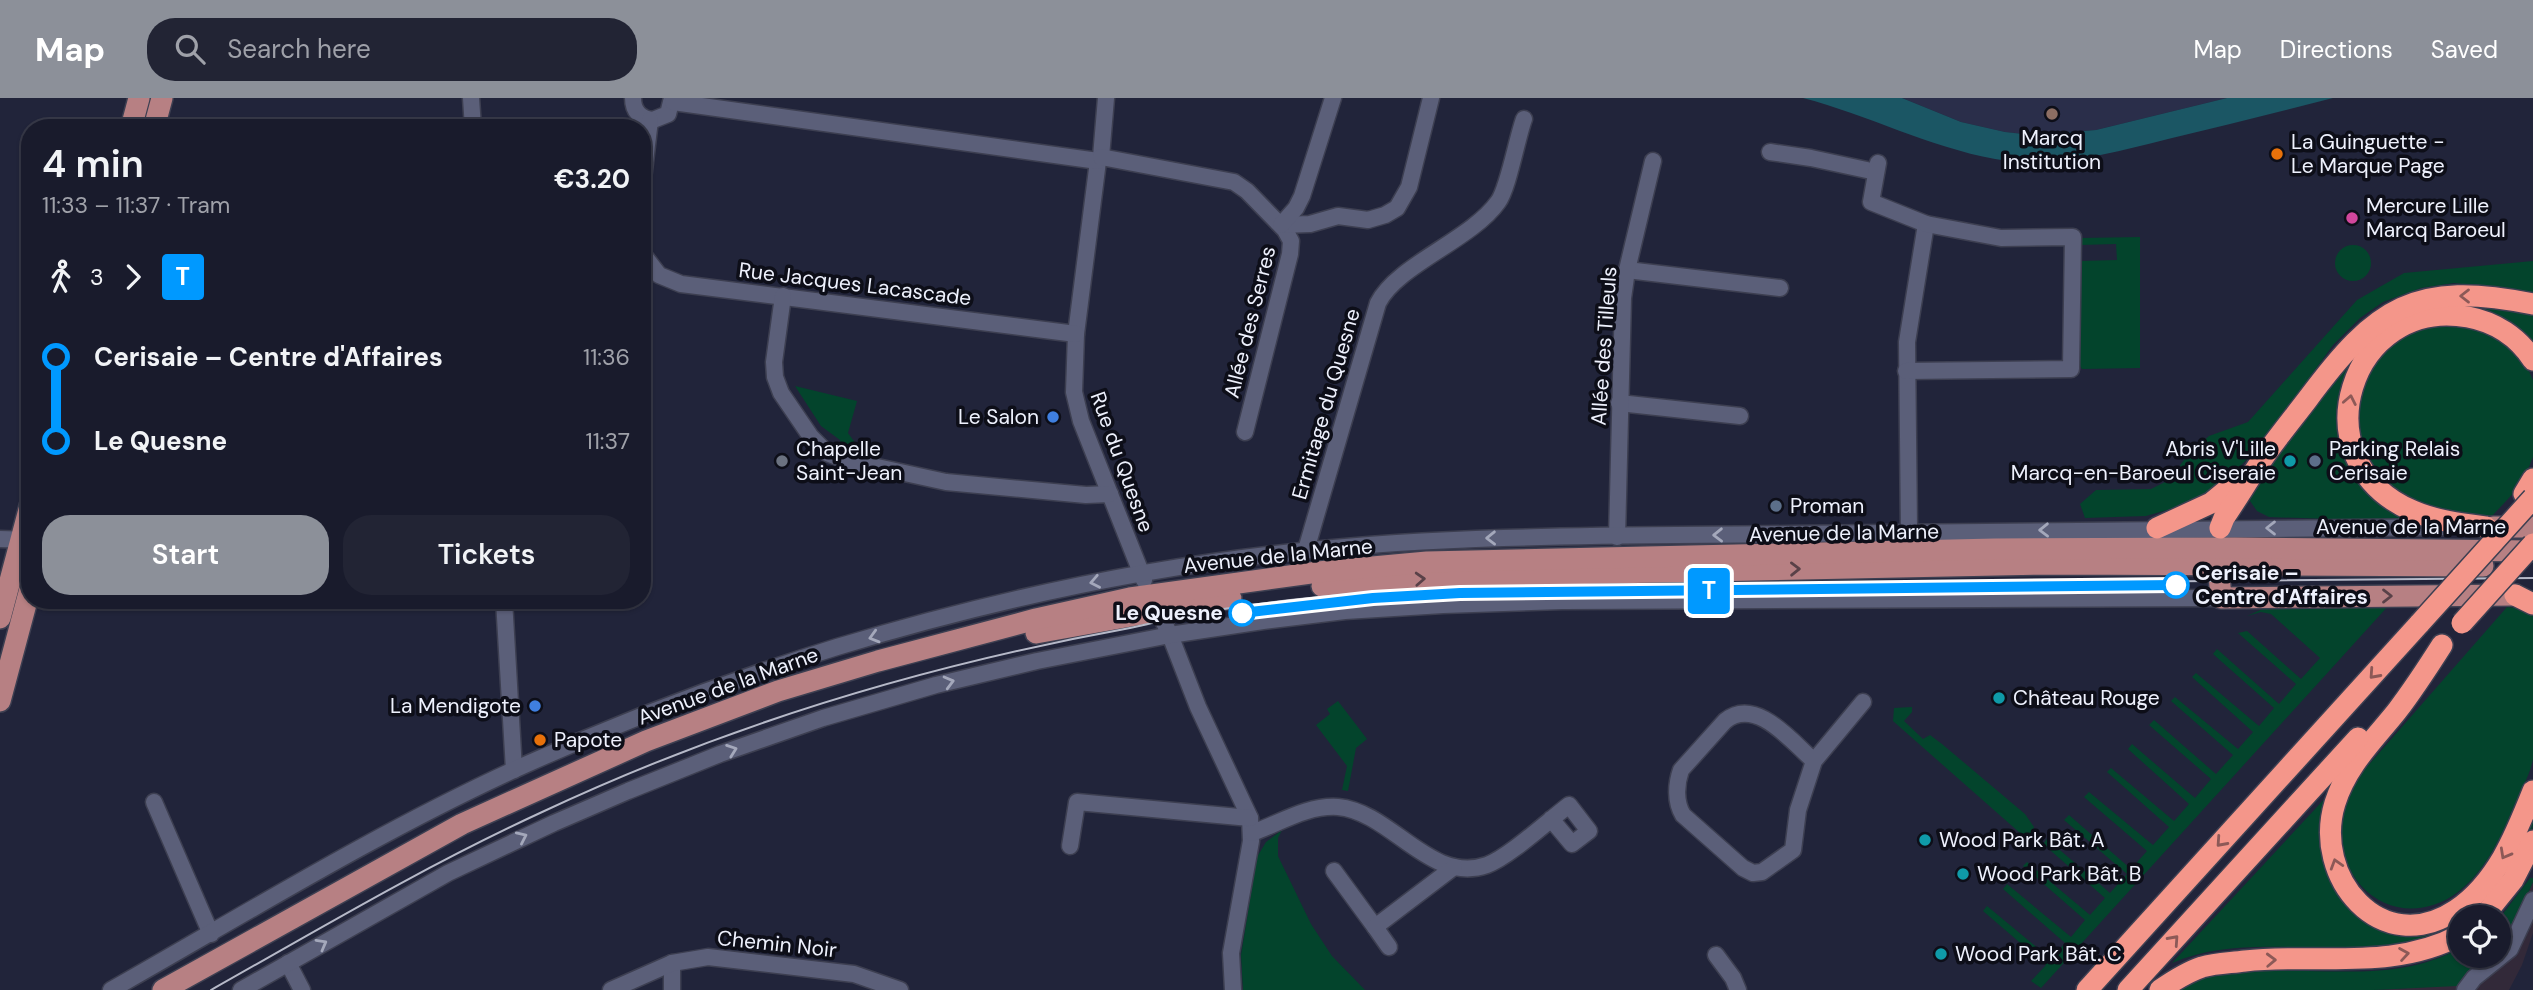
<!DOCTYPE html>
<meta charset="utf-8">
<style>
:root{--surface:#191b2c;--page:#222434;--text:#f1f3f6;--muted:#9fa1a9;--line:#373948;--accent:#8c9099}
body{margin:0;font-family:"DM Sans",sans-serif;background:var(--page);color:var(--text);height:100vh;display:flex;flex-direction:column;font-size:26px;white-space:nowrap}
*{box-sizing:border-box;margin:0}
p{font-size:23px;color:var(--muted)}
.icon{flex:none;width:38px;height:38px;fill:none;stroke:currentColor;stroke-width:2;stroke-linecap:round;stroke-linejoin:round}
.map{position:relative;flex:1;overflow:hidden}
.panel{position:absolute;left:21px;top:21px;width:630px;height:490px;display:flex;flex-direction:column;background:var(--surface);border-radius:28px;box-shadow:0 2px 5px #0004,0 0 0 2px var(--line)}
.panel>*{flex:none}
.badge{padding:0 14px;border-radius:5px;font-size:24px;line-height:46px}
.buttons{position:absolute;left:2448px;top:807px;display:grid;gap:14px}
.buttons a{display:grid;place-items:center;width:63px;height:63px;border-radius:50%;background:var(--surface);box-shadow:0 2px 5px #0004,0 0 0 2px var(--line);font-size:35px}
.map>.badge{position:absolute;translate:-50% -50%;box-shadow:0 0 0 4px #fff}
.legs{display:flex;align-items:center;gap:10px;height:77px;padding:0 21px;font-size:23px}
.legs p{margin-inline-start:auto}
.headline{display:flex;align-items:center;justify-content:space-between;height:119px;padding:0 21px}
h1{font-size:38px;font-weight:600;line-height:52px}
.button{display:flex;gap:14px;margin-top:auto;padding:14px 21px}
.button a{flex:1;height:80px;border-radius:28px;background:var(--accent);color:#fff;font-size:28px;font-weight:600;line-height:80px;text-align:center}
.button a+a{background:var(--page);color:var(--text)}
ul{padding:0 21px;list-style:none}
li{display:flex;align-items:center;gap:24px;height:84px;font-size:26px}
li i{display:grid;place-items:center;width:10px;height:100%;margin:0 9px;background:currentColor}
li i::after{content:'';width:18px;height:18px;margin:-9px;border:5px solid;border-radius:50%;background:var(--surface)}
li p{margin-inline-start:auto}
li:first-child i{background:linear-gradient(#0000 50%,currentColor 0)}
li:last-child i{background:linear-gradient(currentColor 50%,#0000 0)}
header{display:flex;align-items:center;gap:42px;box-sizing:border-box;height:98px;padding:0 35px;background:var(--accent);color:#fff}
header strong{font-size:33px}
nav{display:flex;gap:38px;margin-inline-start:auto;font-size:24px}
.search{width:490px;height:63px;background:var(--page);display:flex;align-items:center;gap:18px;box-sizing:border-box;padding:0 24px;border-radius:28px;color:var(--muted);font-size:26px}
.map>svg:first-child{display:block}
.commercial{fill:#322939}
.built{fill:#2a2e4a}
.green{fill:#03442c}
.water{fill:#1b5664}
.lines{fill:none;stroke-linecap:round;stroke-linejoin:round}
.minor-casing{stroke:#3d3f51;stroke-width:19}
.major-casing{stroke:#3d3f51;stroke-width:24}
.highway-casing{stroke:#3d3f51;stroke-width:24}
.minor{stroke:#5b5f79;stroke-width:16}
.major{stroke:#b78083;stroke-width:21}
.highway{stroke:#f4968a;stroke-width:21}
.tram{stroke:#b6b9c8;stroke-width:2}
.highway-bridge-casing{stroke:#3d3f51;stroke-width:24;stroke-linecap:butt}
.highway-bridge{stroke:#f4968a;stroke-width:21}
.oneway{stroke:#8c5957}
.oneway2{stroke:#a4a8bb}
.oneway3{stroke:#594148}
.line-1-casing{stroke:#fff;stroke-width:16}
.line-1{stroke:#09f;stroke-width:10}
.education-dot{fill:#8d6e63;stroke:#0d0e18;stroke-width:2.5}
.food-dot{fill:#e8710a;stroke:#0d0e18;stroke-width:2.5}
.hotel-dot{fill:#d1479c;stroke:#0d0e18;stroke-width:2.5}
.shop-dot{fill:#3f7fe0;stroke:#0d0e18;stroke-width:2.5}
.worship-dot{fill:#6b7280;stroke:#0d0e18;stroke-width:2.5}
.culture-dot{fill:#0f9aa8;stroke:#0d0e18;stroke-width:2.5}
.service-dot{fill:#5c6f8a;stroke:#0d0e18;stroke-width:2.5}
.stop-1-dot{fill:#fff;stroke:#09f;stroke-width:3.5}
.labels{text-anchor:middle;stroke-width:7;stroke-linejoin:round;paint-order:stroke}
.poi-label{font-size:21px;fill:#eef1fd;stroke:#0d0e18;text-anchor:start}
.street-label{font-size:21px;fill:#eef1fd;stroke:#0d0e18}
.stop-label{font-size:21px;font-weight:bold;fill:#eef1fd;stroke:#0d0e18;text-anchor:start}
</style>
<header>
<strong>Map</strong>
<div class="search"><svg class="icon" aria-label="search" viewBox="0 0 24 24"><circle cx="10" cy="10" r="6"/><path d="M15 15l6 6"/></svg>Search here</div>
<nav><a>Map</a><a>Directions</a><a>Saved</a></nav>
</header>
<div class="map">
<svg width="2533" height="892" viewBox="0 0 2533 892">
<rect width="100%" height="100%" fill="#21243a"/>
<!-- commercial -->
<polygon class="commercial" points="2533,784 2533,835 2522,867 2509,892 2374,892 2457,887 2469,873 2499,851 2511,833"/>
<!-- built -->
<polygon class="built" points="1902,0 2227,0 2096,32 2033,37 2005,34 1961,24"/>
<!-- green -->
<g class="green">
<polygon points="2140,139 2140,270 2082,271 2080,268 2079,163 2117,162 2116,146 2079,147 2080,140"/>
<circle cx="2353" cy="165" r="18"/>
<polygon points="2533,163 2533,195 2454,185 2421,190 2383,204 2360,220 2333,247 2260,348 2209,400 2146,418 2085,420 2080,406 2096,392 2151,391 2169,382 2187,358 2209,338 2248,324 2357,202 2404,175"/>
<path d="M2456,206H2478L2533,214V253C2524,243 2514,232 2501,226C2448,199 2382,219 2355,272C2349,282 2343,295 2342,307C2341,314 2343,322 2344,328C2346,348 2352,367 2364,383C2372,393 2385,404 2396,411C2404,416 2412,418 2419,424L2269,419L2257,413L2250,403L2254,390L2342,268C2375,232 2406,210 2456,206Z"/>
<path d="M2437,226L2459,227L2484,233L2509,248L2527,269L2533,282V359L2522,386L2492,418C2465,419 2438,417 2413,406C2404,403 2396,392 2389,386C2347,348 2349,282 2393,246C2406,235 2421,231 2437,226Z"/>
<polygon points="795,288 857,303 848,335 856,346 853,352 842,353 840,342 821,328"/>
<polygon points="2390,506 2041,890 2031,883 2046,867 1983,813 1987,808 2051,861 2065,845 2003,791 2007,786 2071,839 2085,822 2023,768 2027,764 2090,817 2105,800 2043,746 2047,741 2110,795 2127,776 2064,722 2069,717 2131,771 2147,753 2084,699 2089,694 2153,747 2169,729 2107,674 2111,670 2174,723 2189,706 2128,651 2132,646 2195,700 2211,681 2149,627 2154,622 2216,676 2233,657 2171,603 2175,599 2238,651 2253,634 2192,579 2196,575 2259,628 2274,610 2213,556 2217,551 2279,606 2296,586 2238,535 2247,533 2301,581 2320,560 2271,516 2261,514 2247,518 2265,510"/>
<path d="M2507,509L2527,511L2533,516C2533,550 2533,584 2533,618C2533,632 2533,647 2533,661C2530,678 2518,698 2511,715C2499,744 2483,775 2458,794C2403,835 2339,795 2341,729C2342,711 2350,695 2358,679Z"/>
<polygon points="1338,603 1367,641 1356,650 1348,693 1342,692 1347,668 1316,627 1330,616 1327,611"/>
<polygon points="1912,609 1912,614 1904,623 1923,641 1930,637 1942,646 2025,716 2034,729 2031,738 2020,735 1893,623 1894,610"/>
<path d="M2330,695C2328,711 2323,727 2323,743C2321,774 2346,820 2377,829C2389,833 2431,826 2446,826L2533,711C2533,716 2533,722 2533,727C2529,752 2490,801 2472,819H2460V826C2371,878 2264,825 2172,865Z"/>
<polygon points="1282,732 1278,740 1278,758 1311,826 1332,858 1365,892 1243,892 1241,857 1257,759 1266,744"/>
<polygon points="2530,780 2533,780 2533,784 2511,833 2499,851 2499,821"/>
<path d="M2460,850V858H2491L2469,873L2457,888L2374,892H2177C2185,888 2193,883 2201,880C2215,874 2234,874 2249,873C2318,869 2397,886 2460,850Z"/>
</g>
<!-- water -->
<path class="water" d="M1803,0H1902L1961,24L2005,34L2033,37L2096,32L2227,0H2333C2278,14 2223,28 2168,41C2111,55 2054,72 1995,61C1929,49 1868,17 1803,0Z"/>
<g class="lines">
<defs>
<g id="minor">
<polyline points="471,0 473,30"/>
<path d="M633,0C633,13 640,21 653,22L668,16L672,0"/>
<polyline points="1106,0 1101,59 1098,63 1076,236 1074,294 1081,323 1144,482"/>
<polyline points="673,4 1098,63"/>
<polyline points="1770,54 1811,60 1876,74"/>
<polyline points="1101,59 1234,84 1247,93 1285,132 1291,143 1290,156 1245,334"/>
<polyline points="1878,65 1871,104 1926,126 1907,244 1909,433"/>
<polyline points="642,89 650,22"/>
<polyline points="1281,127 1310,126 1338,118 1368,122 1385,117 1397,110 1409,89 1431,0"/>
<polyline points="1281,127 1296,110 1302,98 1333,0"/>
<polyline points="642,155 659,177 681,186 1076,236"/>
<polyline points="1627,172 1780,190"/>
<polyline points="783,198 774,264 775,279 781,295 811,339 827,355 845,362 946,384 1086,397 1110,396"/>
<polyline points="1906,273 2071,271 2073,139 2001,140 1926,126"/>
<polyline points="1619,305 1740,318"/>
<polyline points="1617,439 1623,200 1627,172 1653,63"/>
<polyline points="0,441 30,442"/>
<path d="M1306,452L1378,205C1397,167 1471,142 1498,104C1508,91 1517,40 1524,21"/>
<polyline points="504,502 514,672"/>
<polyline points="1155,506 1170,537 1198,609 1250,720 1251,743 1231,855 1233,892"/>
<path d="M1814,663C1791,643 1756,598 1725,623L1681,672C1676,686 1675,704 1683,717L1743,770L1753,775L1762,774L1793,752L1798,712L1814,663L1863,604"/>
<polyline points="154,704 211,836"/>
<path d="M1252,735C1280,725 1307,707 1338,709C1392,714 1430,787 1487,767C1509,759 1549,722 1569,707L1589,733L1572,746L1551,721"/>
<polyline points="1070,748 1077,704 1250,720"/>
<polyline points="1334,773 1375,829"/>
<polyline points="1389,849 1375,829 1454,769"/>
<polyline points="1716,857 1733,880 1738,892"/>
<polyline points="288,865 302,892"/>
<polyline points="672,865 672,892"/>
<path d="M111,892C245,816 378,734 518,670C622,623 728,583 837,549C989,503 1144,469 1302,453C1464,436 1627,438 1789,436C2009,432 2228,430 2447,429"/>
<polyline points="241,892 448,775 554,725 628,693 720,656 823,620 936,587 1037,563 1170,537 1263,523 1345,513 1443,507 1562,503 2221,500"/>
<polyline points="611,892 672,865 708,859 854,876 900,892"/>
<polyline points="2465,892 2474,880 2510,851 2533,802"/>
</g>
<g id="major">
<polyline points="131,30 139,0"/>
<polyline points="154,30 162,0"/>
<polyline points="2493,429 2533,429"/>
<polyline points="2217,453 2221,500 2515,497"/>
<polyline points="1322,488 1467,478 2050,466 2483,468"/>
<polyline points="0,520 30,408"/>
<polyline points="1036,535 1231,500"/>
<polyline points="0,603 30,491"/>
<polyline points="163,892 462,726 646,643 778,593 878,563 1036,521 1130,500 1318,474 1427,464 1995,451 2235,450 2533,453"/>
</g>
<g id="highway">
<polyline points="2524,396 2533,381"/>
<path d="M2486,429C2462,426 2436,423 2413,413C2296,363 2351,197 2468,219C2495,224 2518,239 2533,262"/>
<polyline points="2157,430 2211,405 2240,381"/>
<path d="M2220,430L2224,420C2239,398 2253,374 2268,353C2281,335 2294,319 2307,302C2376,209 2415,182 2533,206"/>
<polyline points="2515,497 2533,506"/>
<path d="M2442,547C2428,569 2413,592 2397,613C2373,643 2347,667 2335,705C2312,779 2381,862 2456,812C2497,784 2515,738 2533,693"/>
<polyline points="2483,819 2513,782 2533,743"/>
<polyline points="2087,892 2420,525"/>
<polyline points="2128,892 2358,640"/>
<path d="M2160,892C2173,883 2187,874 2202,869C2216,865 2231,865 2245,863C2318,855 2393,873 2460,837"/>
</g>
</defs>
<!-- minor casing -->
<use href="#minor" class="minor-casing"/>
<!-- major casing -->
<use href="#major" class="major-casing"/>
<!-- highway casing -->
<use href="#highway" class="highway-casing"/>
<!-- minor -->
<use href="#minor" class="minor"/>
<!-- major -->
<use href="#major" class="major"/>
<!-- highway -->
<use href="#highway" class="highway"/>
<!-- tram -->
<path class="tram" d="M211,892C319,831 427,767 540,715C727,627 926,567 1130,530C1147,527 1164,521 1182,518C1274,501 1367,493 1460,490L2533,480"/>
<defs>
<g id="highway-bridge">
<polyline points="2420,525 2533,400"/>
<polyline points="2462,525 2533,446"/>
</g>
</defs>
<!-- highway-bridge casing -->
<use href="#highway-bridge" class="highway-bridge-casing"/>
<!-- highway-bridge -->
<use href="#highway-bridge" class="highway-bridge"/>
</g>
<!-- one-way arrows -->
<defs><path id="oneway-chevron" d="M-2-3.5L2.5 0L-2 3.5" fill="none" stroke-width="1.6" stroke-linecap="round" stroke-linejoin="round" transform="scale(1.75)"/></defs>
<g class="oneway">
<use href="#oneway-chevron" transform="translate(2465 198) rotate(180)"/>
<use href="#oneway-chevron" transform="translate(2350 302) rotate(-79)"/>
<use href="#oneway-chevron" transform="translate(2374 576) rotate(132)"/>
<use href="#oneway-chevron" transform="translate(2221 744) rotate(132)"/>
<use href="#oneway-chevron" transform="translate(2505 756) rotate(119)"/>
<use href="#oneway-chevron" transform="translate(2336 766) rotate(-107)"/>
<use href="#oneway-chevron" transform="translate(2174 842) rotate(-48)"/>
<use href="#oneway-chevron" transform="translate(2404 856) rotate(-9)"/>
<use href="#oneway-chevron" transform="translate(2271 862) rotate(-2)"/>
</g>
<g class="oneway2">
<use href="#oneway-chevron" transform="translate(2271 430) rotate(180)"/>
<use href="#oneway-chevron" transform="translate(2044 432) rotate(179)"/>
<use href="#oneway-chevron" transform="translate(1718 437) rotate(179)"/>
<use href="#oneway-chevron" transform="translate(1491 440) rotate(179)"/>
<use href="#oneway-chevron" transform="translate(1095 484) rotate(169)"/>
<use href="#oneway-chevron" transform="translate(874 539) rotate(164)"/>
<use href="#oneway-chevron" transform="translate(949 584) rotate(-15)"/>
<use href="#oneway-chevron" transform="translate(732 652) rotate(-20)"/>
<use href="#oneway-chevron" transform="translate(522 739) rotate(-25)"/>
<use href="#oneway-chevron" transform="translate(322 846) rotate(-29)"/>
</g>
<g class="oneway3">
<use href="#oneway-chevron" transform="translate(1795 471) rotate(-1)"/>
<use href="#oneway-chevron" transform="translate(1420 481) rotate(-3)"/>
<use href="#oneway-chevron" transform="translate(2387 498)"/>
</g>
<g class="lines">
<defs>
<polyline id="line-1" points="1242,515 1373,500 1460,495 2176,487"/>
</defs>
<!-- line-1 casing -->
<use href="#line-1" class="line-1-casing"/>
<!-- line-1 -->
<use href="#line-1" class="line-1"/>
</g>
<!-- markers -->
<circle class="education-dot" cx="2052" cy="16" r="7"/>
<g class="food-dot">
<circle cx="2277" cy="56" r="7"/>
<circle cx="540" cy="642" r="7"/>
</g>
<circle class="hotel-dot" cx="2352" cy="120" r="7"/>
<g class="shop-dot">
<circle cx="1053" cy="319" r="7"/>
<circle cx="535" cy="608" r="7"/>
</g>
<circle class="worship-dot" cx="782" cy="363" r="7"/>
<g class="culture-dot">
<circle cx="2290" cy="363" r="7"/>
<circle cx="1999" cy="600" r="7"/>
<circle cx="1925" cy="742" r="7"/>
<circle cx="1963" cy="776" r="7"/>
<circle cx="1941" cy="856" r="7"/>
</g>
<g class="service-dot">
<circle cx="2315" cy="363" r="7"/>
<circle cx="1776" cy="408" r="7"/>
</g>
<g class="stop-1-dot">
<circle cx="2176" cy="487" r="12"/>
<circle cx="1242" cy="515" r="12"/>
</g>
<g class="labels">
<!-- poi labels -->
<g class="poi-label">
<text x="2052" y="47" text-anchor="middle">Marcq<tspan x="2052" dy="24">Institution</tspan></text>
<text x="2291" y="51">La Guinguette -<tspan x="2291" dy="24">Le Marque Page</tspan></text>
<text x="2366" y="115">Mercure Lille<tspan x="2366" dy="24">Marcq Baroeul</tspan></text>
<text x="1039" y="326" text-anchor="end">Le Salon</text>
<text x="796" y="358">Chapelle<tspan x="796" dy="24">Saint-Jean</tspan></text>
<text x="2276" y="358" text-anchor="end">Abris V'Lille<tspan x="2276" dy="24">Marcq-en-Baroeul Ciseraie</tspan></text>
<text x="2329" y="358">Parking Relais<tspan x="2329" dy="24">Cerisaie</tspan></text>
<text x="1790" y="415">Proman</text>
<text x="2013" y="607">Château Rouge</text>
<text x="521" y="615" text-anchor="end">La Mendigote</text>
<text x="554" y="649">Papote</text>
<text x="1939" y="749">Wood Park Bât. A</text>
<text x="1977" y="783">Wood Park Bât. B</text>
<text x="1955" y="863">Wood Park Bât. C</text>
</g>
<!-- street labels -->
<g class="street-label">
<text transform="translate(855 186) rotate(7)" y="7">Rue Jacques Lacascade</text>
<text transform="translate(1250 224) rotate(-76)" y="7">Allée des Serres</text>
<text transform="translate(1604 248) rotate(-86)" y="7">Allée des Tilleuls</text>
<text transform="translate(1326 306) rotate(-74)" y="7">Ermitage du Quesne</text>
<text transform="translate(1122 364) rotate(70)" y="7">Rue du Quesne</text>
<text x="2411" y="436">Avenue de la Marne</text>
<text transform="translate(1844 435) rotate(-1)" y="7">Avenue de la Marne</text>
<text transform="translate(1278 458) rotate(-6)" y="7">Avenue de la Marne</text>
<text transform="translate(728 588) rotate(-20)" y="7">Avenue de la Marne</text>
<text transform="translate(777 846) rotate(6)" y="7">Chemin Noir</text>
</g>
<!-- stop labels -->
<g class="stop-label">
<text x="2195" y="482">Cerisaie –<tspan x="2195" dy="24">Centre d'Affaires</tspan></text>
<text x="1223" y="522" text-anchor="end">Le Quesne</text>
</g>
</g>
</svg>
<div class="buttons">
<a><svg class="icon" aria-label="locate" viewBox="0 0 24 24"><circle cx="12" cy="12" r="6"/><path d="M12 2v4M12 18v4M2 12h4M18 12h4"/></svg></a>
</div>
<b class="badge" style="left:1709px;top:493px;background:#09f;color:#fff">T</b>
<section class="panel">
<div class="headline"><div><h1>4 min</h1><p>11:33 – 11:37 · Tram</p></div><b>€3.20</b></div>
<div class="legs"><svg class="icon" aria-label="walk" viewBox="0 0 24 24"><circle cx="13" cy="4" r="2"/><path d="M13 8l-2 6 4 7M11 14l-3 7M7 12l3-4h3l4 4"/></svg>3<svg class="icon" aria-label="forward" viewBox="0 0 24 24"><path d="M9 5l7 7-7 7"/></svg><b class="badge" style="background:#09f;color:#fff">T</b></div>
<ul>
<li><i style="color:#09f"></i><b>Cerisaie – Centre d'Affaires</b><p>11:36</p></li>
<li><i style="color:#09f"></i><b>Le Quesne</b><p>11:37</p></li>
</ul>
<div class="button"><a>Start</a><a>Tickets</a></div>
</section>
</div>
